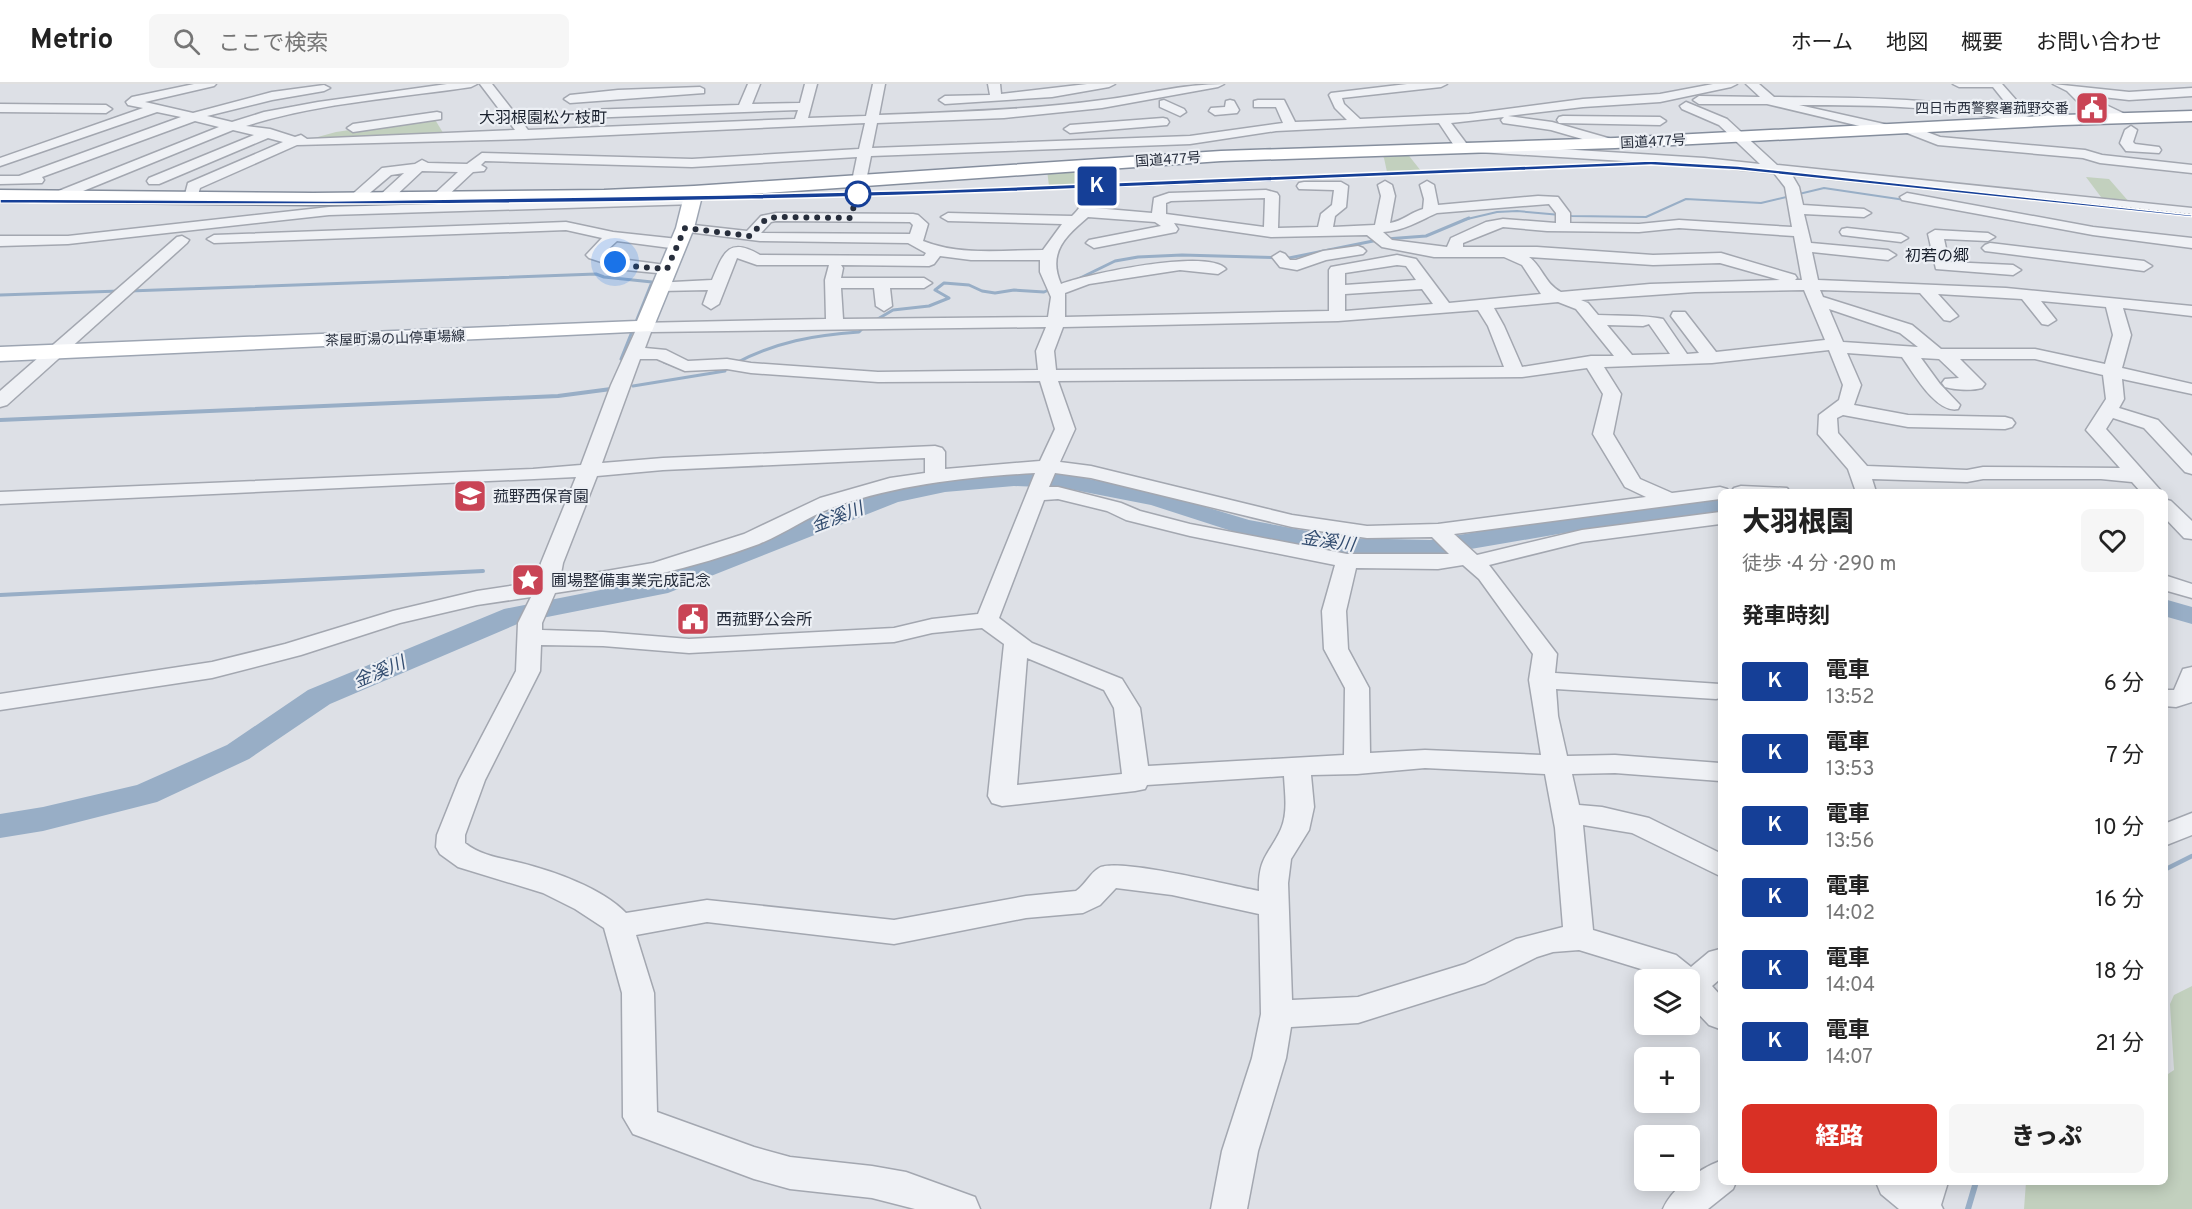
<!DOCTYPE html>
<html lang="ja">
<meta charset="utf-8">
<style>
:root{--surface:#fff;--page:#f6f6f6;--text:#222;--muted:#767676;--line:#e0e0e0;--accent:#d93025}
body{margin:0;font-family:Overpass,"Noto Sans JP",sans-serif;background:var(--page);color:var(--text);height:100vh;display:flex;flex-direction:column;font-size:22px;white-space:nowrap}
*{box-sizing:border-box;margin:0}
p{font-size:20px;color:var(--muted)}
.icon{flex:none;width:33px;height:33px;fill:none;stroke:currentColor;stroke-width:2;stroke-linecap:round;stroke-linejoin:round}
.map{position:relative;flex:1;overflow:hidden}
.details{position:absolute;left:1718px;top:405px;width:450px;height:696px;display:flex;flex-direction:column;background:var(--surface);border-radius:9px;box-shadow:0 3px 15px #0003}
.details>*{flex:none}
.badge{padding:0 12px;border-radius:4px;font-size:21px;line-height:39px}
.tools{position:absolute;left:1634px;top:885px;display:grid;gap:12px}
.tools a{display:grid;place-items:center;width:66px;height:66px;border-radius:9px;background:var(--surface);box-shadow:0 3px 15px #0003;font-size:30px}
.you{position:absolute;width:30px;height:30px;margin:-15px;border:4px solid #fff;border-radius:50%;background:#1a73e8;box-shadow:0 0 0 9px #1a73e833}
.map>.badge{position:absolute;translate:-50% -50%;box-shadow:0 0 0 3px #fff}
h2{padding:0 24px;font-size:22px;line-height:54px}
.round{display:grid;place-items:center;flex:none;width:63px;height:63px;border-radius:9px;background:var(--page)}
.summary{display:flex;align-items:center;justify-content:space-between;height:102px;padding:0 24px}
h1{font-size:28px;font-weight:800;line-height:45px}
.button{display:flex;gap:12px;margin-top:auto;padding:12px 24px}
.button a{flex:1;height:69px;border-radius:9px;background:var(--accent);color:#fff;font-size:24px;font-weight:800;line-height:69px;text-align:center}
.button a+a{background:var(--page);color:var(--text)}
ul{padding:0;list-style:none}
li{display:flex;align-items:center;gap:18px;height:72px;padding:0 24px}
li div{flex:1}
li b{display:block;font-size:22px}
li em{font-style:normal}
li .badge{min-width:66px;font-weight:700;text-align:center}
header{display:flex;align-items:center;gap:36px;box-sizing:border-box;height:84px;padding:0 30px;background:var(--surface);border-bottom:2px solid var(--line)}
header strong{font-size:28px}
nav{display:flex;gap:33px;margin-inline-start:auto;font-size:21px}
.search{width:420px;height:54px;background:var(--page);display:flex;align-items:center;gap:15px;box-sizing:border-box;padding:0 21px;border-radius:9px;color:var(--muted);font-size:22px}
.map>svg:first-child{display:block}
.green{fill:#c2d0be}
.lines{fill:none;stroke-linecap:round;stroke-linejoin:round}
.stream-far4{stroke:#98aec6;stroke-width:2}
.stream-far3{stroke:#98aec6;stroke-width:3}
.stream-far2{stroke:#98aec6;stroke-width:4}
.stream-far1{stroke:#98aec6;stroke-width:4.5}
.stream{stroke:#98aec6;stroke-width:6}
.river{fill:#98aec6;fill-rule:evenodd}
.minor-casing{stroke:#a3a7b0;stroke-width:3}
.major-casing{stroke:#9da5b2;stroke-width:3}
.highway-casing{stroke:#858e9d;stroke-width:3}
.minor{fill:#eff1f5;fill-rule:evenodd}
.major{fill:#fff;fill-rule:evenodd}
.highway{fill:#fff;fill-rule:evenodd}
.rail{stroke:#77808f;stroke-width:2;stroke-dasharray:1.5 3;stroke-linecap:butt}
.line{fill:#153f97;stroke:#fff;stroke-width:1.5}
.walk{stroke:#272e3c;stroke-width:6;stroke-dasharray:0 10.8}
.stop-dot{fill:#fff;stroke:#153f97;stroke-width:3}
.labels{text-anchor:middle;stroke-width:4.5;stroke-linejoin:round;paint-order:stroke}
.far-poi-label{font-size:14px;fill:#272e3c;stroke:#eceff4;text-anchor:end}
.far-street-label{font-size:14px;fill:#272e3c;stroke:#eceff4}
.far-quarter-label{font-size:16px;fill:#19202d;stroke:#eceff4}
.poi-label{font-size:16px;fill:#272e3c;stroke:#eceff4;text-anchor:start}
.water-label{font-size:18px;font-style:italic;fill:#324c6f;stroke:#eceff4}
</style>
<header>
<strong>Metrio</strong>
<div class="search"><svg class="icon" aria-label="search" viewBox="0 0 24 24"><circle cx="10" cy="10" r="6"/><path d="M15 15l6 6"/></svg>ここで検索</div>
<nav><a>ホーム</a><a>地図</a><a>概要</a><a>お問い合わせ</a></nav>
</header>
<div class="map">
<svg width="2192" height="1125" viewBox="0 0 2192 1125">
<rect width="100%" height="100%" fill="#dde0e6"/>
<!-- green -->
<g class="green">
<polygon points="431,34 434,34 445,52 303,57 336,48"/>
<polygon points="1379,68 1406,68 1421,87 1387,88 1384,74"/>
<polygon points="1077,83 1085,100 1049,102 1047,86"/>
<polygon points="2086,93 2109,95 2130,119 2104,117"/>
<polygon points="2192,902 2192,1125 2024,1125 2026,1098 2164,1098 2165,992 2174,986 2170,920 2174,911"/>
</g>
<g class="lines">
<!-- stream-far4 -->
<polyline class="stream-far4" points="1463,136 1497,128 1517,127 1572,132 1646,133 1686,115 1761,119 1824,104 1905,116"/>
<!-- stream-far3 -->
<g class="stream-far3">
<polyline points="1386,155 1426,152 1469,134"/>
<polyline points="1072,198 1115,177 1138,173 1182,171 1289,174 1378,156"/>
<polyline points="129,207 596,190 604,193 652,198 621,275 627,274"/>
<polyline points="0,211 120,207"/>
<polyline points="876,236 893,226 929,222 949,214 935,206 944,199 969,201 982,207 995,209 1014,206 1044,208 1053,204"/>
<polyline points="664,278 684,285"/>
<path d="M736,279C776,258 814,251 859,248L862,245"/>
<polyline points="633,302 725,287"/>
</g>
<!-- stream-far2 -->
<g class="stream-far2">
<polyline points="0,336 558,312 611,305"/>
<polyline points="0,511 483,487"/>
</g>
<!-- stream-far1 -->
<polyline class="stream-far1" points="2164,786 2192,772"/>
<!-- stream -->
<polyline class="stream" points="1968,1125 1976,1098"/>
<!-- river -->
<g class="river">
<polygon points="1014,388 1064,390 1156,408 1249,436 1345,454 1430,456 1570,432 1720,416 1720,430 1570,448 1430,472 1345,470 1244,451 1151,421 1064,404 1014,402 945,408 898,418 668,509 522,538 330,620 249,675 157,718 43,747 0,754 0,730 43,723 137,701 227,661 308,606 504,525 651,496 882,407 945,394"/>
<polygon points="2164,515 2192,523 2192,540 2164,532"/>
</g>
<defs>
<g id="minor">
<path d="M194,0H216L214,2L145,18L193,29L272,8L324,1L330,4L324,7L272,16L207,32L232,38L264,28L318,18L447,0H477L471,3C397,14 318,19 246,42L270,45L295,53L301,51L307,55L515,46L480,0H492L528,46L795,35L798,26L585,34L579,30L585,26L739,21L748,0H760L752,20L800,19L805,0H817L808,34L866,32L873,0H885L879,31C953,28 1028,26 1102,16C1143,11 1182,0 1224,0L1218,3L1102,24L1004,34L877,39L872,64L1190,52L1283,39L1276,23H1254V17L1258,16H1284L1295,38L1347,36L1335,24L1329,11L1331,9L1407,0H1447L1441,3L1342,14L1344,20L1360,35L1469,30L1583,15L1660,10L1713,0H1737L1731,3L1660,18L1583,23L1508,32L1552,38L1615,56L1616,59L1610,63L1551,46L1503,39L1501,36L1504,33L1451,39L1466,59L1704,74L1760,80L1719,41L1682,25L1680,22L1686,18L1727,35L1777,81L2192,124V132L1792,91L1799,103L1803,121L1864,125L1871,129L1864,133L1804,130L1811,159L1888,166L1896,171L1888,176L1812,168L1818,196L2006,204L2192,222V232L2123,224L2131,251L2122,284L2192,300V310L2122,295L2124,315L2119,324L2158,336L2192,372V390L2185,388L2144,344L2113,334L2106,345L2162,408H2141L2132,398L2101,395H1983L1967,398L1872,395L1876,408H1856L1848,385L1818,350L1819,331L1839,316L1843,301L1829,266L1712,279L1604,283L1621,310L1613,350L1640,395L1672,409L1720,403L1727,405L1730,408H1720V415L1454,450L1477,471L1582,446L1720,428V440L1582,458L1489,481L1557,570L1555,589L1720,600V614L1716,615L1556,605L1558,632L1567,672L1615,671L1720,679V697L1615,689L1572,690L1579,721L1602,723L1649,734L1720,769V792L1632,749L1583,741L1593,846L1676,871L1691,883L1709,868L1720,865V895L1712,902L1720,911V945L1709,941L1689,920V896H1662L1654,889L1579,866L1553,868L1537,873L1485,899L1358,939L1291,943L1286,974L1258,1067L1247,1125H1211L1222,1067L1252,974L1261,930L1259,830L1172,811L1116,804L1100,821L1083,829L1026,834L894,860L707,838L636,851L654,909L657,1028L754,1063L790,1073L872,1082L906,1088L975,1113L980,1125H915L872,1114L790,1105L754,1095L633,1050L623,1033L622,909L604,844L575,825L543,809L458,783L440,770L436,763L437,751L459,696L516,587L518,539L531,513L477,521L400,539L301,571L212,594L0,626V610L212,578L285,560L393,527L477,507L536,498L541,479L576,393L0,420V408L533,385L581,381L611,301L639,239L826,235L825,196L829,181H757L737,174L719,220L711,225L703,220L708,206L660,207L652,202L654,199L712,196C723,170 728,152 760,171L924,172L926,169L908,159L760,157L680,147L678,144L680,141L685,140L747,147L761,132L776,129L913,130L918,131L928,140L923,157C960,172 1004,166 1043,166L1062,140L948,137L941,133L948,129L1072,132C1086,119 1081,114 1090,102L1074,81L1081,77L1086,78L1104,102L1100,107L1095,124L1152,129L1154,114L1169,109L1266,106L1277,109L1279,112L1278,144L1318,143L1321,130L1332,121L1334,106L1299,105L1297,102L1299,99L1304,98H1341L1348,102L1346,123L1335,132L1333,143L1375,141L1381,112L1378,101L1385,97L1392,101L1395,112L1390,139C1403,137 1411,128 1423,125L1424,115L1420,101L1427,97L1434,101L1438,121L1538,112L1558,113L1570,129V139L1639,140L1679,136L1792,143L1785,103L1774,89L1704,82L1462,67L1457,66L1439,39L1276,47L1190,60L871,72L866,97L859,101L852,97L857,73L692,83L485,77L481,81L486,84L484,87L473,88L442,117H432L430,114L458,88L422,87L389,118H379L377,115L379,112L404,89L391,91L359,118L354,119L347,115L382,84L415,80L422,76L428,79L467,80L482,69L692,75L859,65L865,39L525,55L297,61L200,104L196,117H186L184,114L188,99L283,58L268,54L159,100H149L147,97L149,94L254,51L233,46L61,116H51L49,113L51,110L219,43L195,37L42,93L44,96L42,99L0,100V92H19L181,33L157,28L0,82V74L143,24L128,21L126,18L132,13ZM1265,114L1264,143L1166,130V119L1171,117ZM1549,120L1556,129V139L1503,135L1486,138L1451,154L1447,163L1392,156L1383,148C1403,147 1419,137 1437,129ZM1088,133L1155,138L1161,142L1089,156L1086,159L1094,164L1176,148L1178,145L1174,139L1271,153L1367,151L1382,163L1434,173H1504L1522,181L1541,210L1449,219L1416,175L1397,171L1331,183L1329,186V227L1065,233V209L1089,200L1180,186L1218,190L1226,185C1208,164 1087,190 1061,200C1047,168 1066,152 1088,133ZM776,137L910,138L913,141L910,150L761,149L771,138ZM1503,143L1547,147L1639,148L1679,144L1794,152L1802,196H1795L1797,194L1795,191L1721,169L1653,171L1537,163H1463V159ZM940,172L971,176H1040V188L1051,213L1048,233L843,235L841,204H874L876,222L884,227L892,222L890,204H924L932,199L924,194H841L843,184L841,181L929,182L934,180ZM1529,173L1653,181L1720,179L1780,196L1650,200L1561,208C1545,200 1542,182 1529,173ZM1397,181L1406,182L1416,196L1345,201V189ZM1422,205L1433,220L1345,227V210ZM1804,206L1825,256L1716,268L1685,228H1673L1671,232L1699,269L1687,270L1663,235C1644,231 1620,232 1598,231L1588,219L1581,216L1695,208ZM1820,206L1920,209L1944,236L1950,237L1958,232L1938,210L2022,215L2042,240L2048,241L2056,236L2041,217L2106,223L2113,251L2105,280L2035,265H1941L1912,241L1823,213ZM1558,218L1576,225L1614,272H1591L1522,283L1504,242L1494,224ZM1829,225L1900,249L1918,263L1843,258ZM1478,226L1488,242L1504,283L1056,286L1054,267L1063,243L1338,237ZM1649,240L1670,270L1632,271L1607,241L1643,242ZM1046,243L1036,267L1038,286L878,288L751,279L727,275L688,277L666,266L645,264L651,248ZM1847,269L1902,273C1913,288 1936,330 1958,325L1960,321L1940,300L1921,274L1939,275L1959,294L1945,295L1942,299L1945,303C1956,306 1971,307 1982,304L1985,300L1960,275H2035L2103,291L2106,315L2086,346L2120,384L1983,383L1967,386L1867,382L1838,349L1837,334L1843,331L1908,343L2005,345L2012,343L2015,339L2012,335L2005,333L1908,331L1854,321L1861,301ZM640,275H657L685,287L727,285L751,289L878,298L1040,297L1055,345L1040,377L945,385V368L942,364L935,362L663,374L602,379ZM1587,284L1603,310L1593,350L1625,403L1646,413L1438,440L1367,442L1292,431L1091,382L1060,378L1075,345L1058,297L1522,293ZM925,374V389L890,394L820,414L744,450L653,479L560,495L563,479L597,392L663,386ZM1035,389L978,530L932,535L894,544L689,555L603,548L542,546V539L555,509C624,499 693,485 759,460C786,449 810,431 837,422C901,400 968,393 1035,389ZM1055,389L1091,394L1292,443L1367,454L1432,453L1449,470H1347L1190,440L1140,427L1121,419L1058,403H1049ZM1058,415L1107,427L1126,436L1190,452L1335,481L1322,527L1324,565L1345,604L1344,671L1148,682L1140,624L1122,595L1032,559L999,534L1044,416ZM1463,481L1479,495L1533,570L1529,596L1541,671L1425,666L1370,669L1369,604L1348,565L1346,527L1356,484L1438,485ZM982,544L1004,560L988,712L992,719L1002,722L1135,707L1145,705L1147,701L1284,692C1285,710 1288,729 1281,745C1269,771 1258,773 1259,807C1233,802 1117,773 1099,784C1090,789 1085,801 1076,807L1026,812L894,836L707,816L626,829C602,804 553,787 521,779C501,774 481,772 465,759V751L485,696L540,587L541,561L603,562L689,569L894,558L932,549ZM1027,574L1104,606L1114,624L1122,690L1017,701ZM1425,684L1545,690L1555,744L1563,843L1516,855L1465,880L1358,913L1292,916L1288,799L1291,775L1309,746L1314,723L1311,691L1357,690Z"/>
<polygon points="988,0 1000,0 1001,10 1087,0 1115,0 1109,3 1052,13 945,20 939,16 945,12 990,11"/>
<path d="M1746,0H1759L1774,13C1861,14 1949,13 2034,34L2036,37L2030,41C1954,22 1876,21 1799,21L1893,42L1895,45L1893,48L1889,49L1767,20H1699L1693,16L1699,12L1760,13Z"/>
<polygon points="1953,0 2002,0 2017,17 2038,19 2069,36 2063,40 2031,25 2009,23 1993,3 1959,3"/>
<polygon points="2053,0 2129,8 2192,4 2192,12 2129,16 2085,11 2125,30 2127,33 2121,37 2078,18 2067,7"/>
<polygon points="700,3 704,5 704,9 570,19 564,15 570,11 618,6"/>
<polygon points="1164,16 1184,25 1186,28 1180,32 1160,23 1160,17"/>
<polygon points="1230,16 1234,17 1239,26 1237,29 1215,31 1209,27 1211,24 1225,23 1226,17"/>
<polygon points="0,20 106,21 112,25 106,29 0,28"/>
<polygon points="437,28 441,29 441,35 353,48 347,44 353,40"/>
<polygon points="1563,32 1660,33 1666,37 1660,41 1559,39 1557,36 1559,33"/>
<polygon points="1163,34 1167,35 1169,38 1167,41 1070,49 1064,45 1070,41"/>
<polygon points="1906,40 1940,53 2085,66 2102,71 2192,81 2192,89 2100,79 2083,74 1938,61 1902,47 1900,44"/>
<polygon points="2131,42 2137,46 2133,58 2135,60 2159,63 2161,66 2159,69 2126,67 2120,59 2125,46"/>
<polygon points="1907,109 2093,143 2192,154 2192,164 2093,151 1902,116 1900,113"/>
<polygon points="691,113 696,114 698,117 696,120 329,131 68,160 0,162 0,152 68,152 329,123"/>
<polygon points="566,138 613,148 678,155 686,160 678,165 617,157 604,169 628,176 673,182 675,185 673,188 667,190 626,186 589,174 586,171 602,154 566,146 214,159 207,155 214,151"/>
<polygon points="1847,144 1901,150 1908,154 1901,158 1842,151 1840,148 1842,145"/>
<polygon points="1935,146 1988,149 1995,153 1988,157 1944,155 1949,178 2013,181 2021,186 2013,191 1936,185 1928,150"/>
<polygon points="182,152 189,156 187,159 7,321 0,323 0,307 177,153"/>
<polygon points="1990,159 2144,177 2152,182 2144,187 1985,167 1982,164 1985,161"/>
<polygon points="1358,162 1363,164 1366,167 1363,170 1326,176 1297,186 1280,183 1272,173 1280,168 1285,170 1290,176 1296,176 1323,167"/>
<polygon points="1741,402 1787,404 1790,408 1731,408 1734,404"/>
<polygon points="2164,415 2171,417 2192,437 2192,455 2184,454 2164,433"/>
<polygon points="2164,491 2192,500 2192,514 2164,506"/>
<polygon points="2192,583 2192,618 2176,623 2164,622 2164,606 2174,606 2183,585"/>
<polygon points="2192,729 2192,751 2164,762 2164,740"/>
<path d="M1720,1077V1098H1736L1733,1105L1708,1125H1663C1672,1104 1699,1085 1720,1077Z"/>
<polygon points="1876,1098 1948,1098 1941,1121 1943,1125 1899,1125 1881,1110"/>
</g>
<polygon id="major" points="694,103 700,104 703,108 694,144 652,247 0,277 0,263 637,237 676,144 685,108 688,104"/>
<polygon id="highway" points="2192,27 2192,37 2063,41 1615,64 1221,77 694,114 604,118 313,121 0,118 0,106 313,109 604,106 694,102 1221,67 1615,54 2063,31"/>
</defs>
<!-- minor casing -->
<use href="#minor" class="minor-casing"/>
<!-- major casing -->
<use href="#major" class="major-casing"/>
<!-- highway casing -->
<use href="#highway" class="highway-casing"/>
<!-- minor -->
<use href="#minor" class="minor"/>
<!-- major -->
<use href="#major" class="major"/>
<!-- highway -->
<use href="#highway" class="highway"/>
<!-- rail -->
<path class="rail" d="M0,117C313,119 625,119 938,108C1176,100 1413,89 1651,79L1738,84L2192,131"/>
</g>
<!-- line -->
<path class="line" d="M1651,77L1738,82L2192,131V133L1738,86L1651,81C1414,91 1176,102 938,110C625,121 313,121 0,119V115L329,117L723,111L936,106Z"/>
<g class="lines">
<!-- walk -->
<polyline class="walk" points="615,178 638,183 667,185 685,144 750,152 766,135 776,133 850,134 858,110"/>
</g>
<!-- icons -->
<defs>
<symbol id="civic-square" viewBox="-11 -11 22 22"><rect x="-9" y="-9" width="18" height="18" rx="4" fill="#c94455" stroke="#eceff4"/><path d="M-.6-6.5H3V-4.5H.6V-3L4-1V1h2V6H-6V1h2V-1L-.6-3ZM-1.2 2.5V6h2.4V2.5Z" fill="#fff"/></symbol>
<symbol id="school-square" viewBox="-11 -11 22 22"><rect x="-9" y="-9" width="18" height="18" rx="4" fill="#c94455" stroke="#eceff4"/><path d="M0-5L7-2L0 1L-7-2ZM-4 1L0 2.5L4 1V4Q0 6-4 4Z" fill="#fff"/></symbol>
<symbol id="sight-square" viewBox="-11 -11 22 22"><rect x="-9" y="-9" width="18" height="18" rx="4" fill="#c94455" stroke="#eceff4"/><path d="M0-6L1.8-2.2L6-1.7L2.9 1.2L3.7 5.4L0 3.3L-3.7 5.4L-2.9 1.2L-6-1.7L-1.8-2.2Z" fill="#fff"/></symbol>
</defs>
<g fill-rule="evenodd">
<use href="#civic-square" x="2073" y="5" width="38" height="38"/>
<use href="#school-square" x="451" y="393" width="38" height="38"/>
<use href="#sight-square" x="509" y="477" width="38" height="38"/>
<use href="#civic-square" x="674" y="516" width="38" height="38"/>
</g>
<!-- markers -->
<circle class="stop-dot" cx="858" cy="110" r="12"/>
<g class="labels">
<!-- far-poi labels -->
<g class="far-poi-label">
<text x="2069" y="29">四日市西警察署菰野交番</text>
</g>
<!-- far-street labels -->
<g class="far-street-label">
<text transform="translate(1653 57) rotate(-3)" y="5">国道477号</text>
<text transform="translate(1168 75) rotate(-4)" y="5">国道477号</text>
<text transform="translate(395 254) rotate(-2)" y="5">茶屋町湯の山停車場線</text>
</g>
<!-- far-quarter labels -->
<g class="far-quarter-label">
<text x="543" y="39">大羽根園松ケ枝町</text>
<text x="1937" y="177">初若の郷</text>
</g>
<!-- poi labels -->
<g class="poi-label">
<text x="493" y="418">菰野西保育園</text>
<text x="551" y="502">圃場整備事業完成記念</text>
<text x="716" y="541">西菰野公会所</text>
</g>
<!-- water labels -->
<g class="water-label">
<text transform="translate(837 433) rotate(-21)" y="6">金溪川</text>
<text transform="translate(1328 457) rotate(8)" y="6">金溪川</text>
<text transform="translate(379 588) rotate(-23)" y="6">金溪川</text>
</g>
</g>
</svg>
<div class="tools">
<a><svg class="icon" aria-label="layers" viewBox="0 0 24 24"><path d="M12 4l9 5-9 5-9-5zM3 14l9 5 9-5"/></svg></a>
<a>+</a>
<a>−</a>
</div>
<div class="you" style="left:615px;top:178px"></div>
<b class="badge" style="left:1097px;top:102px;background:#153f97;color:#fff">K</b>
<section class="details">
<div class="summary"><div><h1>大羽根園</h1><p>徒歩 · 4 分 · 290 m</p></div><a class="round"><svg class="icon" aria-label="heart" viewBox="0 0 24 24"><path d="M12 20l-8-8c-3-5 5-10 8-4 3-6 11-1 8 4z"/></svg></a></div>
<h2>発車時刻</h2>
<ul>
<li><span class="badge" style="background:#153f97;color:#fff">K</span><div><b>電車</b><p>13:52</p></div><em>6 分</em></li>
<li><span class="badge" style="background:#153f97;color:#fff">K</span><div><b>電車</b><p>13:53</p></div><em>7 分</em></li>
<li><span class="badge" style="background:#153f97;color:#fff">K</span><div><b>電車</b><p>13:56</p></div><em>10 分</em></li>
<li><span class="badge" style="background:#153f97;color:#fff">K</span><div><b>電車</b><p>14:02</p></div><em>16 分</em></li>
<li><span class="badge" style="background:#153f97;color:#fff">K</span><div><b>電車</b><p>14:04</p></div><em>18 分</em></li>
<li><span class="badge" style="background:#153f97;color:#fff">K</span><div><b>電車</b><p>14:07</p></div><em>21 分</em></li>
</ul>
<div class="button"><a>経路</a><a>きっぷ</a></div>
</section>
</div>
